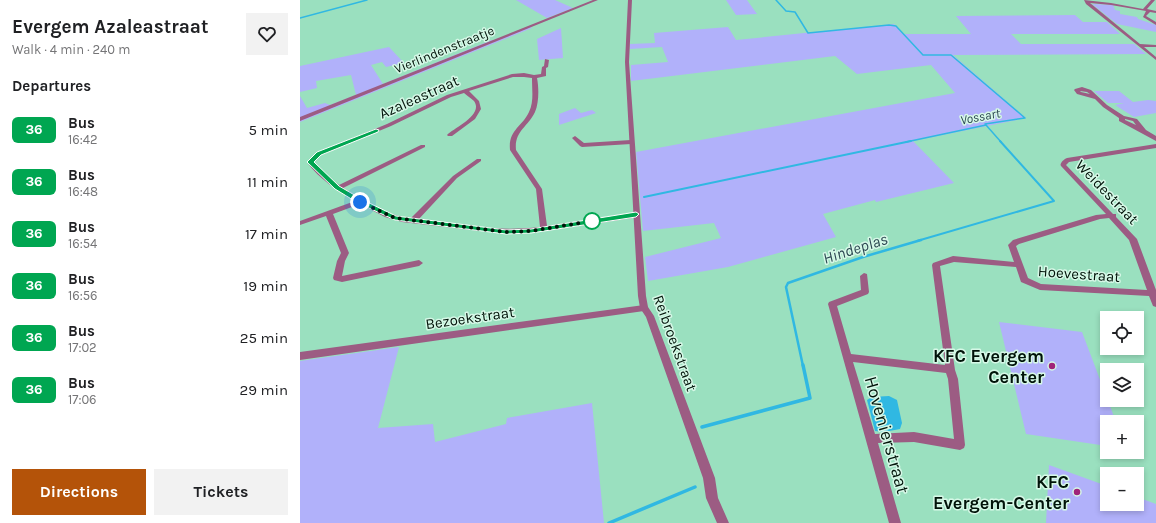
<!DOCTYPE html>
<meta charset="utf-8">
<style>
:root{--surface:#fff;--page:#f2f2f2;--text:#202124;--muted:#757577;--accent:#b45309}
body{margin:0;font-family:Karla,sans-serif;background:var(--page);color:var(--text);height:100vh;display:flex;flex-direction:column;font-size:15px;white-space:nowrap}
*{box-sizing:border-box;margin:0}
p{font-size:13px;color:var(--muted)}
.icon{flex:none;width:22px;height:22px;fill:none;stroke:currentColor;stroke-width:2;stroke-linecap:round;stroke-linejoin:round}
.map{position:relative;flex:1;overflow:hidden}
.panel{display:flex;flex-direction:column;background:var(--surface);width:300px}
.panel>*{flex:none}
.badge{padding:0 8px;border-radius:6px;font-size:14px;line-height:26px}
.fabs{position:absolute;left:800px;top:311px;display:grid;gap:8px}
.fabs a{display:grid;place-items:center;width:44px;height:44px;border-radius:0px;background:var(--surface);box-shadow:0 2px 6px #0003;font-size:20px}
.you{position:absolute;width:20px;height:20px;margin:-10px;border:3px solid #fff;border-radius:50%;background:#1a73e8;box-shadow:0 0 0 6px #1a73e833}
.map>.badge{position:absolute;translate:-50% -50%;box-shadow:0 0 0 2px #fff}
h2{padding:0 12px;font-size:15px;line-height:36px}
.round{display:grid;place-items:center;flex:none;width:42px;height:42px;border-radius:0px;background:var(--page)}
.head{display:flex;align-items:center;justify-content:space-between;height:68px;padding:0 12px}
h1{font-size:19px;font-weight:700;line-height:30px}
.button{display:flex;gap:8px;margin-top:auto;padding:8px 12px}
.button a{flex:1;height:46px;border-radius:0px;background:var(--accent);color:#fff;font-size:16px;font-weight:700;line-height:46px;text-align:center}
.button a+a{background:var(--page);color:var(--text)}
ul{padding:0;list-style:none}
li{display:flex;align-items:center;gap:12px;height:52px;padding:0 12px}
li div{flex:1}
li b{display:block;font-size:15px}
li em{font-style:normal}
li .badge{min-width:44px;font-weight:700;text-align:center}
main{display:flex;flex:1;min-height:0}
.map>svg:first-child{display:block}
.green{fill:#b1b1fa}
.water{fill:#30b8e2}
.lines{fill:none;stroke-linecap:round;stroke-linejoin:round}
.stream-far3{stroke:#30b8e2;stroke-width:1.5}
.stream-far2{stroke:#30b8e2;stroke-width:2}
.stream-far1{stroke:#30b8e2;stroke-width:2.5}
.stream{stroke:#30b8e2;stroke-width:3.5}
.minor{fill:#9c5c83;fill-rule:evenodd}
.tertiary{fill:#9c5c83;fill-rule:evenodd}
.line{fill:#00a651;stroke:#fff}
.walk{stroke:#001309;stroke-width:4;stroke-dasharray:0 7.2}
.stop-dot{fill:#fff;stroke:#00a651;stroke-width:2}
.poi-dot{fill:#a02479;stroke:#d6f8e7;stroke-width:1.5}
.labels{text-anchor:middle;stroke-width:3;stroke-linejoin:round;paint-order:stroke}
.far-street-label{font-size:13px;fill:#001309;stroke:#d6f8e7}
.far-water-label{font-size:13px;font-style:italic;fill:#2b4751;stroke:#d6f8e7}
.street-label{font-size:15px;fill:#001309;stroke:#d6f8e7}
.water-label{font-size:16px;font-style:italic;fill:#2b4751;stroke:#d6f8e7}
.near-poi-label{font-size:18px;font-weight:bold;fill:#001309;stroke:#d6f8e7;text-anchor:end}
.near-street-label{font-size:18px;fill:#001309;stroke:#d6f8e7}
</style>
<main>
<section class="panel">
<div class="head"><div><h1>Evergem Azaleastraat</h1><p>Walk · 4 min · 240 m</p></div><a class="round"><svg class="icon" aria-label="heart" viewBox="0 0 24 24"><path d="M12 20l-8-8c-3-5 5-10 8-4 3-6 11-1 8 4z"/></svg></a></div>
<h2>Departures</h2>
<ul>
<li><span class="badge" style="background:#00a651;color:#fff">36</span><div><b>Bus</b><p>16:42</p></div><em>5 min</em></li>
<li><span class="badge" style="background:#00a651;color:#fff">36</span><div><b>Bus</b><p>16:48</p></div><em>11 min</em></li>
<li><span class="badge" style="background:#00a651;color:#fff">36</span><div><b>Bus</b><p>16:54</p></div><em>17 min</em></li>
<li><span class="badge" style="background:#00a651;color:#fff">36</span><div><b>Bus</b><p>16:56</p></div><em>19 min</em></li>
<li><span class="badge" style="background:#00a651;color:#fff">36</span><div><b>Bus</b><p>17:02</p></div><em>25 min</em></li>
<li><span class="badge" style="background:#00a651;color:#fff">36</span><div><b>Bus</b><p>17:06</p></div><em>29 min</em></li>
</ul>
<div class="button"><a>Directions</a><a>Tickets</a></div>
</section>
<div class="map">
<svg width="856" height="523" viewBox="0 0 856 523">
<rect width="100%" height="100%" fill="#9ae0bf"/>
<!-- green -->
<g class="green">
<polygon points="216,0 255,0 273,8 247,18"/>
<polygon points="426,0 447,0 457,14 436,15"/>
<polygon points="792,4 813,5 815,10 820,11 820,14 837,17 838,19 856,25 856,32 817,24"/>
<polygon points="775,15 783,22 807,22 820,34 711,34 721,44 834,44 846,54 653,55 726,118 613,141 654,183 576,202 575,200 523,214 536,237 428,267 348,281 345,257 421,238 414,223 343,231 336,152 655,93 631,65 557,74 535,56 331,81 331,65 368,62 362,47 330,49 330,44 355,43 354,33 428,27 436,40 594,24 603,34 671,34 656,16"/>
<polygon points="230,27 232,28 0,122 0,96 7,108 25,103 30,105 56,95 51,75 16,81 17,88 0,92 0,66 89,47 104,63 86,67 82,62 71,65 83,84 192,40 196,41"/>
<polygon points="261,28 263,58 239,60 237,39"/>
<polygon points="794,91 819,91 833,102 848,100 856,101 856,113 834,117 815,105 824,103 808,103"/>
<polygon points="275,108 281,113 292,110 296,113 259,125 259,114"/>
<polygon points="699,322 782,332 816,422 807,422 807,446 726,434"/>
<polygon points="99,347 78,428 133,424 135,442 206,424 207,418 292,403 304,523 0,523 0,361"/>
<polygon points="749,465 807,486 807,504 837,504 837,497 856,504 856,523 746,523"/>
</g>
<!-- water -->
<polygon class="water" points="589,396 597,400 602,423 600,429 584,432 575,431 567,400 572,397"/>
<g class="lines">
<!-- stream-far3 -->
<g class="stream-far3">
<polyline points="476,0 486,11 495,12 508,33 589,25 596,26 623,55 651,55 725,118 685,124 686,125 606,142"/>
<polyline points="0,18 67,0"/>
<polyline points="686,125 701,142"/>
</g>
<!-- stream-far2 -->
<g class="stream-far2">
<polyline points="344,197 611,141"/>
<polyline points="617,241 754,201 700,141"/>
</g>
<!-- stream-far1 -->
<polyline class="stream-far1" points="503,366 486,287 488,283 563,257 621,240"/>
<!-- stream -->
<g class="stream">
<polyline points="402,427 510,398 503,365"/>
<polyline points="309,523 395,487"/>
</g>
<!-- minor -->
<g class="minor">
<polygon points="293,0 298,0 0,121 0,117"/>
<polygon points="784,0 811,3 843,9 851,0 855,0 847,9 856,11 856,13 850,12 846,16 856,22 856,25 843,17 846,11 811,5 790,3 840,44 856,45 856,47 844,47 856,57 856,60 786,4"/>
<path d="M245,59L249,60L248,67L246,68V76L237,78C239,88 239,103 235,112C228,127 214,131 216,150L242,189L247,226L336,213L340,215L339,217L244,231L208,233L172,230L102,222L85,217L60,204L33,214L49,253L45,261L42,276L119,260L123,263L119,266L42,282L34,280L33,278L37,261L41,253L26,216L0,225V221L55,201C37,190 20,180 7,162L8,161L17,153L87,124L147,95L212,74L224,73L234,75L241,74L242,67L244,66ZM213,77H224L232,78V80C232,90 234,102 229,112C222,127 208,130 210,150L236,189L240,227C200,232 158,225 118,220L157,178L181,161V159H177L153,176L110,219C85,214 64,201 43,188L125,147V145H121L39,185L27,176L14,162L21,155L91,126L151,97L164,93C167,96 171,98 174,101C184,115 154,128 147,135L148,136H152L175,119L181,109L179,101L169,91Z"/>
<path d="M782,87L791,90L807,105L824,116L837,119L846,130L856,136V141L819,121V118L803,107L795,99L777,94L774,90L775,89ZM780,91L787,92L790,94L781,92ZM825,119L833,121L836,125L825,120Z"/>
<polygon points="275,136 284,143 331,140 334,142 331,144 282,147 280,146 272,138"/>
<path d="M856,144V148L769,162L766,165L813,214H816V217L837,239L856,290V307L853,306L849,296L740,290L721,282L716,267L654,262L640,266L655,370L658,379L665,445L664,448L660,450L614,442L578,443L601,523H589L528,304L529,302L561,290L560,276L564,273L567,274L569,292L568,294L537,306L551,354L645,365L632,265L633,263L653,256L714,262L708,245L713,240L796,215L806,214L761,166C759,164 764,159 767,158ZM809,218L829,240L847,290L741,284L728,278L716,246L719,244L800,219ZM553,362L646,373L648,379L654,439L614,432L575,434Z"/>
<polygon points="344,305 347,306 348,308 347,310 344,311 0,360 0,352"/>
</g>
<!-- tertiary -->
<polygon class="tertiary" points="328,0 332,0 329,62 346,296 348,307 354,316 415,478 418,498 429,523 417,523 406,498 403,478 346,317 340,308 338,296 325,62"/>
</g>
<!-- line -->
<polygon class="line" points="76,129 79,130 78,132 21,155 14,162 39,186 63,200 96,216 206,230 231,229 336,212 339,214 336,217 231,233 206,234 95,220 58,203 35,189 7,162 17,152"/>
<g class="lines">
<!-- walk -->
<polyline class="walk" points="60,202 95,218 206,232 231,231 292,221"/>
</g>
<!-- markers -->
<circle class="stop-dot" cx="292" cy="221" r="8"/>
<g class="poi-dot">
<circle cx="752" cy="366" r="4"/>
<circle cx="777" cy="492" r="4"/>
</g>
<g class="labels">
<!-- far-street labels -->
<g class="far-street-label">
<text transform="translate(144 49) rotate(-22)" y="5">Vierlindenstraatje</text>
</g>
<!-- far-water labels -->
<g class="far-water-label">
<text transform="translate(680 116) rotate(-11)" y="5">Vossart</text>
</g>
<!-- street labels -->
<g class="street-label">
<text transform="translate(119 97) rotate(-24)" y="5">Azaleastraat</text>
<text transform="translate(807 192) rotate(46)" y="5">Weidestraat</text>
<text transform="translate(779 274) rotate(4)" y="5">Hoevestraat</text>
<text transform="translate(170 318) rotate(-8)" y="5">Bezoekstraat</text>
<text transform="translate(375 343) rotate(70)" y="5">Reibroekstraat</text>
</g>
<!-- water labels -->
<g class="water-label">
<text transform="translate(555 248) rotate(-18)" y="6">Hindeplas</text>
</g>
<!-- near-poi labels -->
<g class="near-poi-label">
<text x="744" y="362">KFC Evergem<tspan x="744" dy="21">Center</tspan></text>
<text x="769" y="488">KFC<tspan x="769" dy="21">Evergem-Center</tspan></text>
</g>
<!-- near-street labels -->
<g class="near-street-label">
<text transform="translate(587 435) rotate(74)" y="6">Hovenierstraat</text>
</g>
</g>
</svg>
<div class="fabs">
<a><svg class="icon" aria-label="locate" viewBox="0 0 24 24"><circle cx="12" cy="12" r="6"/><path d="M12 2v4M12 18v4M2 12h4M18 12h4"/></svg></a>
<a><svg class="icon" aria-label="layers" viewBox="0 0 24 24"><path d="M12 4l9 5-9 5-9-5zM3 14l9 5 9-5"/></svg></a>
<a>+</a>
<a>−</a>
</div>
<div class="you" style="left:60px;top:202px"></div>
</div>
</main>
